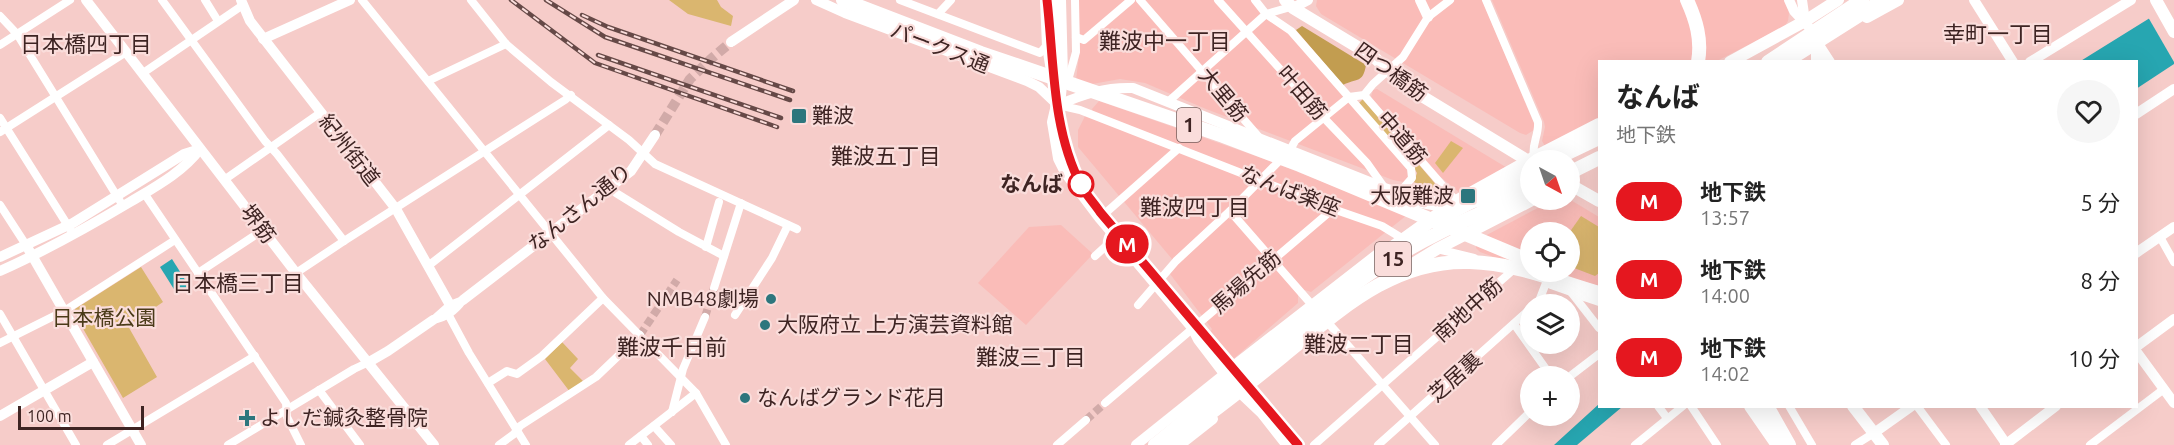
<!DOCTYPE html>
<html lang="ja">
<meta charset="utf-8">
<style>
:root{--surface:#fff;--page:#f6f6f6;--text:#222;--muted:#767676}
body{margin:0;font-family:Ubuntu,"Noto Sans JP",sans-serif;background:var(--page);color:var(--text);height:100vh;display:flex;flex-direction:column;font-size:22px;white-space:nowrap}
*{box-sizing:border-box;margin:0}
p{font-size:20px;color:var(--muted)}
.icon{flex:none;width:33px;height:33px;fill:none;stroke:currentColor;stroke-width:2;stroke-linecap:round;stroke-linejoin:round}
.map{position:relative;flex:1;overflow:hidden}
.sheet{position:absolute;left:1598px;top:60px;width:540px;height:348px;display:flex;flex-direction:column;background:var(--surface);border-radius:0px;box-shadow:0 6px 24px #0002}
.sheet>*{flex:none}
.badge{padding:0 12px;border-radius:20px;font-size:21px;line-height:39px}
.needle{width:39px;rotate:140deg}
.tools{position:absolute;left:1520px;top:150px;display:grid;gap:12px}
.tools a{display:grid;place-items:center;width:60px;height:60px;border-radius:50%;background:var(--surface);box-shadow:0 6px 24px #0002;font-size:30px}
.scale{position:absolute;left:18px;bottom:15px;width:126px;box-sizing:border-box;padding-left:6px;border:3px solid #3e2423;border-top:0;font-size:16px;line-height:21px;white-space:nowrap;color:#3e2423;-webkit-text-stroke:4px #fadddb;paint-order:stroke}
.map>.badge{position:absolute;translate:-50% -50%;box-shadow:0 0 0 3px #fff}
.round{display:grid;place-items:center;flex:none;width:63px;height:63px;border-radius:32px;background:var(--page)}
.head{display:flex;align-items:center;justify-content:space-between;height:102px;padding:0 18px}
h1{font-size:28px;font-weight:700;line-height:45px}
ul{padding:0;list-style:none}
li{display:flex;align-items:center;gap:18px;height:78px;padding:0 18px}
li div{flex:1}
li b{display:block;font-size:22px}
li em{font-style:normal}
li .badge{min-width:66px;font-weight:700;text-align:center}
.map>svg:first-child{display:block}
.built{fill:#fabcb8}
.green{fill:#dab66f}
.forest{fill:#c29d50}
.water{fill:#27a6b1}
.pier{fill:#f6ccc9}
.lines{fill:none;stroke-linecap:round;stroke-linejoin:round}
.street-tunnel{stroke:#d1aaa8;stroke-width:8;stroke-dasharray:8 4;stroke-linecap:butt}
.secondary-tunnel{stroke:#d1aaa8;stroke-width:10;stroke-dasharray:10 5;stroke-linecap:butt}
.street{stroke:#fff;stroke-width:8}
.secondary{stroke:#fff;stroke-width:10}
.primary{stroke:#fff;stroke-width:12}
.highway{stroke:#fff;stroke-width:14}
.rail-casing{stroke:#664947;stroke-width:4.5}
.rail{stroke:#fadddb;stroke-width:2;stroke-dasharray:7;stroke-linecap:butt}
.line-casing{stroke:#fff;stroke-width:14}
.line{stroke:#e5171f;stroke-width:9}
.poi-dot{fill:#2d767d;stroke:#fadddb;stroke-width:2}
.stop-dot{fill:#fff;stroke:#e5171f;stroke-width:3}
.labels{text-anchor:middle;stroke-width:4.5;stroke-linejoin:round;paint-order:stroke}
.shield{fill:#fadddb;stroke:#765c5a;stroke-width:1.5}
.shield-label{font-size:20px;font-weight:bold;fill:#3e2423}
.street-label{font-size:21px;fill:#3e2423;stroke:#fadddb}
.poi-label{font-size:21px;fill:#3e2423;stroke:#fadddb;text-anchor:start}
.stop-label{font-size:21px;font-weight:bold;fill:#3e2423;stroke:#fadddb;text-anchor:end}
.park-label{font-size:21px;fill:#4a3a18;stroke:#fadddb}
.neighbourhood-label{font-size:22px;fill:#3e2423;stroke:#fadddb}
</style>
<div class="map">
<svg width="2174" height="445" viewBox="0 0 2174 445">
<rect width="100%" height="100%" fill="#f6ccc9"/>
<!-- built -->
<g class="built">
<polygon points="1078,0 1251,0 1268,20 1289,33 1407,169 1409,176 1403,182 1393,180 1206,109 1145,83 1120,79 1081,86 1076,80 1080,47"/>
<polygon points="1317,0 1482,0 1535,126 1534,130 1526,135 1520,133 1321,14 1316,6"/>
<polygon points="1492,0 1784,0 1789,13 1788,21 1785,26 1717,61 1599,62 1599,122 1545,146 1542,141 1545,127 1544,122"/>
<polygon points="1377,89 1504,166 1506,167 1460,193 1437,174 1371,97 1373,90"/>
<polygon points="1099,101 1270,161 1407,215 1311,292 1305,290 1298,295 1298,303 1231,361 1228,362 1207,338 1212,329 1170,274 1172,259 1078,147 1078,130 1085,116 1093,112 1092,109"/>
<polygon points="1569,199 1599,217 1599,295 1535,272 1569,272 1569,232 1530,232 1530,270 1480,252 1476,248 1476,245 1481,238 1549,202"/>
<polygon points="1061,225 1093,254 1026,325 978,283 1029,227"/>
</g>
<!-- green -->
<g class="green">
<polygon points="669,0 717,0 721,7 733,16 731,26 688,14"/>
<polygon points="1363,99 1438,187 1430,190 1414,182 1417,173 1414,168 1359,103"/>
<polygon points="1451,141 1463,148 1443,173 1435,163"/>
<polygon points="1581,216 1599,227 1599,273 1595,276 1569,266 1569,233"/>
<polygon points="141,267 163,302 128,326 157,377 123,398 74,313 75,309"/>
<polygon points="562,342 578,359 570,368 584,382 570,392 545,359"/>
</g>
<!-- forest -->
<path class="forest" d="M1302,26L1366,65C1363,84 1356,78 1343,85L1296,30Z"/>
<!-- water -->
<g class="water">
<polygon points="2174,3 2174,64 2136,89 2136,62 2079,62"/>
<polygon points="172,259 189,286 177,294 160,267"/>
<polygon points="1599,404 1599,406 1622,407 1577,445 1554,445"/>
</g>
<!-- pier -->
<polygon class="pier" points="2174,2 2174,62 2148,17"/>
<g class="lines">
<!-- street-tunnel -->
<g class="street-tunnel">
<polyline points="705,317 714,288"/>
<polyline points="640,335 677,280"/>
<polyline points="1086,420 1105,403"/>
</g>
<!-- secondary-tunnel -->
<polyline class="secondary-tunnel" points="655,135 690,79 712,58 731,42"/>
<!-- street -->
<g class="street">
<polyline points="162,0 265,141 277,154 344,241"/>
<polyline points="205,0 218,21"/>
<polyline points="362,0 603,298 696,393 726,445"/>
<polyline points="471,0 506,44 551,82 629,140 655,164 797,229"/>
<polyline points="900,0 1040,53 1046,46"/>
<polyline points="1044,0 1046,46 1051,77"/>
<polyline points="1140,0 1259,137"/>
<polyline points="1218,0 1324,118 1367,163 1384,187"/>
<polyline points="1255,0 1266,14 1291,31 1411,168 1412,178 1399,193"/>
<path d="M1486,0L1538,122C1539,136 1531,144 1534,159"/>
<polyline points="938,14 951,0"/>
<polyline points="0,16 17,34 123,206"/>
<polyline points="1076,37 1084,40 1131,0"/>
<polyline points="0,45 70,0"/>
<polyline points="143,73 243,5"/>
<polyline points="428,81 506,44"/>
<polyline points="1067,84 1076,52 1075,0"/>
<polyline points="1364,95 1457,202"/>
<polyline points="1169,101 1266,14 1294,6"/>
<polyline points="1058,105 1080,110 1333,209 1382,226 1400,237"/>
<polyline points="0,118 70,229"/>
<polyline points="0,132 126,52"/>
<polyline points="224,180 320,113"/>
<polyline points="144,193 286,403 287,417 301,445"/>
<polyline points="616,193 679,232 724,256"/>
<polyline points="0,205 26,245"/>
<polyline points="1230,211 1312,305"/>
<polyline points="1101,217 1179,148"/>
<polyline points="2160,237 2174,262"/>
<polyline points="706,247 719,202"/>
<polyline points="1437,249 1474,258"/>
<polyline points="1095,256 1117,236"/>
<polyline points="428,266 609,125"/>
<polyline points="198,273 263,230"/>
<polyline points="296,273 344,241 565,100 571,95"/>
<polyline points="1551,285 1571,292 1599,328"/>
<polyline points="714,288 741,203"/>
<polyline points="1572,293 1599,302"/>
<polyline points="1535,304 1539,301 1546,283"/>
<polyline points="1138,305 1176,261 1230,211 1290,150 1295,141 1349,97 1364,95 1373,84 1403,57 1428,17 1450,0"/>
<polyline points="0,314 76,445"/>
<polyline points="448,314 469,353 526,445"/>
<polyline points="735,315 772,258 788,225"/>
<path d="M433,320C445,318 456,310 463,300"/>
<polyline points="433,320 450,305 463,300"/>
<polyline points="1514,324 1551,376"/>
<polyline points="1330,325 1435,445"/>
<polyline points="0,343 64,311 175,240"/>
<polyline points="1569,377 1599,354"/>
<polyline points="488,383 507,371 517,374 542,356 603,298"/>
<polyline points="319,390 360,445"/>
<polyline points="1105,403 1333,209"/>
<polyline points="1658,406 1667,418"/>
<polyline points="1691,406 1717,445"/>
<polyline points="1789,406 1812,445"/>
<polyline points="1917,406 1946,445"/>
<polyline points="672,412 683,369 705,317"/>
<polyline points="654,426 671,445"/>
<polyline points="641,436 648,445"/>
<polyline points="107,445 255,356"/>
<polyline points="228,445 354,369 369,362"/>
<polyline points="499,445 514,434 520,426 596,377 640,335"/>
<polyline points="629,445 696,393"/>
<polyline points="1057,445 1086,420"/>
<polyline points="1314,445 1513,270"/>
<polyline points="1378,445 1530,309"/>
<polyline points="1496,445 1530,412"/>
<polyline points="1635,445 1683,406"/>
<polyline points="1855,445 1874,433"/>
<polyline points="2090,445 2164,389"/>
</g>
<!-- secondary -->
<g class="secondary">
<polyline points="86,0 296,273 434,445"/>
<polyline points="241,0 250,21 396,209 450,305"/>
<path d="M816,0L845,13L1027,81L1039,87L1058,105C1084,94 1105,87 1133,88L1377,185"/>
<polyline points="1420,0 1428,17"/>
<polyline points="1789,0 1794,11 1808,26"/>
<polyline points="1802,0 1805,21"/>
<polyline points="1974,0 2013,62"/>
<polyline points="1293,8 1308,0"/>
<polyline points="263,39 350,0"/>
<polyline points="731,42 794,0"/>
<polyline points="1817,42 1830,62"/>
<polyline points="2030,62 2131,0"/>
<polyline points="2136,114 2174,89"/>
<polyline points="26,245 141,445"/>
<polyline points="2136,253 2174,227"/>
<polyline points="0,257 73,223 184,154 200,149"/>
<path d="M0,271C45,251 88,227 130,202C155,187 183,172 200,149"/>
<polyline points="463,300 631,171 655,135"/>
<polyline points="2136,347 2174,319"/>
<polyline points="2136,351 2174,403"/>
<polyline points="369,362 388,351 433,320"/>
<polyline points="1980,406 2007,445"/>
<polyline points="0,416 93,362"/>
<polyline points="1874,433 1912,406"/>
<polyline points="1136,445 1226,373"/>
<polyline points="1180,445 1213,419"/>
<polyline points="2005,445 2056,406"/>
</g>
<!-- primary -->
<g class="primary">
<polyline points="1285,0 1293,8 1374,57 1402,84 1530,162"/>
<polyline points="2156,0 2174,32"/>
<polyline points="1867,17 1898,0"/>
<polyline points="1730,62 1805,21 1838,0"/>
<polyline points="1569,184 1599,201"/>
<polyline points="1496,189 1530,169"/>
<polyline points="1435,222 1471,203"/>
<polyline points="1403,270 1437,249 1532,200"/>
<polyline points="1226,373 1379,254"/>
<polyline points="1853,406 1883,445"/>
</g>
<!-- highway -->
<g class="highway">
<polyline points="843,0 981,53 1223,136 1300,165 1530,261"/>
<polyline points="1059,0 1061,75 1058,105 1054,122 1060,158 1067,172 1101,217 1194,327 1200,339 1226,373 1244,394 1263,412 1289,445"/>
<path d="M1687,0C1696,20 1702,39 1698,62"/>
<polyline points="1818,44 1818,62"/>
<polyline points="1768,62 1862,0"/>
<polyline points="1785,62 1883,0"/>
<polyline points="1531,160 1599,125"/>
<polyline points="1553,160 1599,138"/>
<polyline points="1569,173 1599,158"/>
<path d="M1368,185C1392,192 1430,207 1455,204C1482,202 1506,190 1530,179"/>
<polyline points="1373,262 1458,201 1530,161"/>
<polyline points="1751,406 1778,445"/>
<polyline points="1767,406 1789,445"/>
<path d="M1155,445C1230,384 1307,314 1387,262C1432,233 1482,213 1530,191"/>
<path d="M1166,445C1207,417 1245,387 1283,356C1339,311 1393,259 1470,262C1514,263 1558,281 1599,293"/>
</g>
<defs>
<g id="rail">
<polyline points="511,0 595,63 777,127"/>
<polyline points="546,0 605,37 790,100"/>
<polyline points="582,15 608,27 793,91"/>
<polyline points="598,55 781,118"/>
</g>
</defs>
<!-- rail casing -->
<use href="#rail" class="rail-casing"/>
<!-- rail -->
<use href="#rail" class="rail"/>
</g>
<g class="lines">
<defs>
<path id="line" d="M1047,0C1054,61 1052,130 1081,185C1086,195 1094,203 1100,212L1298,445"/>
</defs>
<!-- line casing -->
<use href="#line" class="line-casing"/>
<!-- line -->
<use href="#line" class="line"/>
</g>
<!-- markers -->
<g class="poi-dot">
<rect x="791" y="108" width="16" height="16" rx="3"/>
<rect x="1460" y="188" width="16" height="16" rx="3"/>
<circle cx="771" cy="299" r="6"/>
<circle cx="765" cy="325" r="6"/>
<circle cx="745" cy="398" r="6"/>
<path d="M244 409h6v6h6v6h-6v6h-6v-6h-6v-6h6z"/>
</g>
<circle class="stop-dot" cx="1081" cy="184" r="12"/>
<g class="labels">
<!-- shield labels -->
<g class="shield">
<rect x="1177" y="108" width="24" height="34" rx="4.5"/>
<rect x="1375" y="242" width="36" height="34" rx="4.5"/>
</g>
<g class="shield-label">
<text x="1189" y="132">1</text>
<text x="1393" y="266">15</text>
</g>
<!-- street labels -->
<g class="street-label">
<text transform="translate(940 48) rotate(21)" y="7">パークス通</text>
<text transform="translate(1391 72) rotate(36)" y="7">四つ橋筋</text>
<text transform="translate(1302 93) rotate(49)" y="7">叶田筋</text>
<text transform="translate(1223 95) rotate(50)" y="7">大里筋</text>
<text transform="translate(1402 138) rotate(49)" y="7">中道筋</text>
<text transform="translate(349 150) rotate(52)" y="7">紀州街道</text>
<text transform="translate(1290 191) rotate(21)" y="7">なんば楽座</text>
<text transform="translate(580 208) rotate(-39)" y="7">なんさん通り</text>
<text transform="translate(258 224) rotate(52)" y="7">堺筋</text>
<text transform="translate(1246 282) rotate(-41)" y="7">馬場先筋</text>
<text transform="translate(1468 310) rotate(-42)" y="7">南地中筋</text>
<text transform="translate(1455 377) rotate(-42)" y="7">芝居裏</text>
</g>
<!-- poi labels -->
<g class="poi-label">
<text x="812" y="123">難波</text>
<text x="1454" y="203" text-anchor="end">大阪難波</text>
<text x="759" y="306" text-anchor="end">NMB48劇場</text>
<text x="777" y="332">大阪府立 上方演芸資料館</text>
<text x="757" y="405">なんばグランド花月</text>
<text x="260" y="425">よしだ鍼灸整骨院</text>
</g>
<!-- stop labels -->
<g class="stop-label">
<text x="1063" y="191">なんば</text>
</g>
<!-- park labels -->
<g class="park-label">
<text x="104" y="325">日本橋公園</text>
</g>
<!-- neighbourhood labels -->
<g class="neighbourhood-label">
<text x="1998" y="42">幸町一丁目</text>
<text x="1165" y="49">難波中一丁目</text>
<text x="86" y="52">日本橋四丁目</text>
<text x="886" y="164">難波五丁目</text>
<text x="1195" y="215">難波四丁目</text>
<text x="238" y="291">日本橋三丁目</text>
<text x="1359" y="352">難波二丁目</text>
<text x="672" y="355">難波千日前</text>
<text x="1031" y="365">難波三丁目</text>
</g>
</g>
</svg>
<div class="tools">
<a><svg class="needle" viewBox="-14 -14 28 28"><path d="M0-13l5 13h-10z" fill="#e53935"/><path d="M0 13l5-13h-10z" fill="#767676"/></svg></a>
<a><svg class="icon" aria-label="locate" viewBox="0 0 24 24"><circle cx="12" cy="12" r="6"/><path d="M12 2v4M12 18v4M2 12h4M18 12h4"/></svg></a>
<a><svg class="icon" aria-label="layers" viewBox="0 0 24 24"><path d="M12 4l9 5-9 5-9-5zM3 14l9 5 9-5"/></svg></a>
<a>+</a>
</div>
<div class="scale">100 m</div>
<b class="badge" style="left:1127px;top:244px;background:#e5171f;color:#fff">M</b>
<section class="sheet">
<div class="head"><div><h1>なんば</h1><p>地下鉄</p></div><a class="round"><svg class="icon" aria-label="heart" viewBox="0 0 24 24"><path d="M12 20l-8-8c-3-5 5-10 8-4 3-6 11-1 8 4z"/></svg></a></div>
<ul>
<li><span class="badge" style="background:#e5171f;color:#fff">M</span><div><b>地下鉄</b><p>13:57</p></div><em>5 分</em></li>
<li><span class="badge" style="background:#e5171f;color:#fff">M</span><div><b>地下鉄</b><p>14:00</p></div><em>8 分</em></li>
<li><span class="badge" style="background:#e5171f;color:#fff">M</span><div><b>地下鉄</b><p>14:02</p></div><em>10 分</em></li>
</ul>
</section>
</div>
